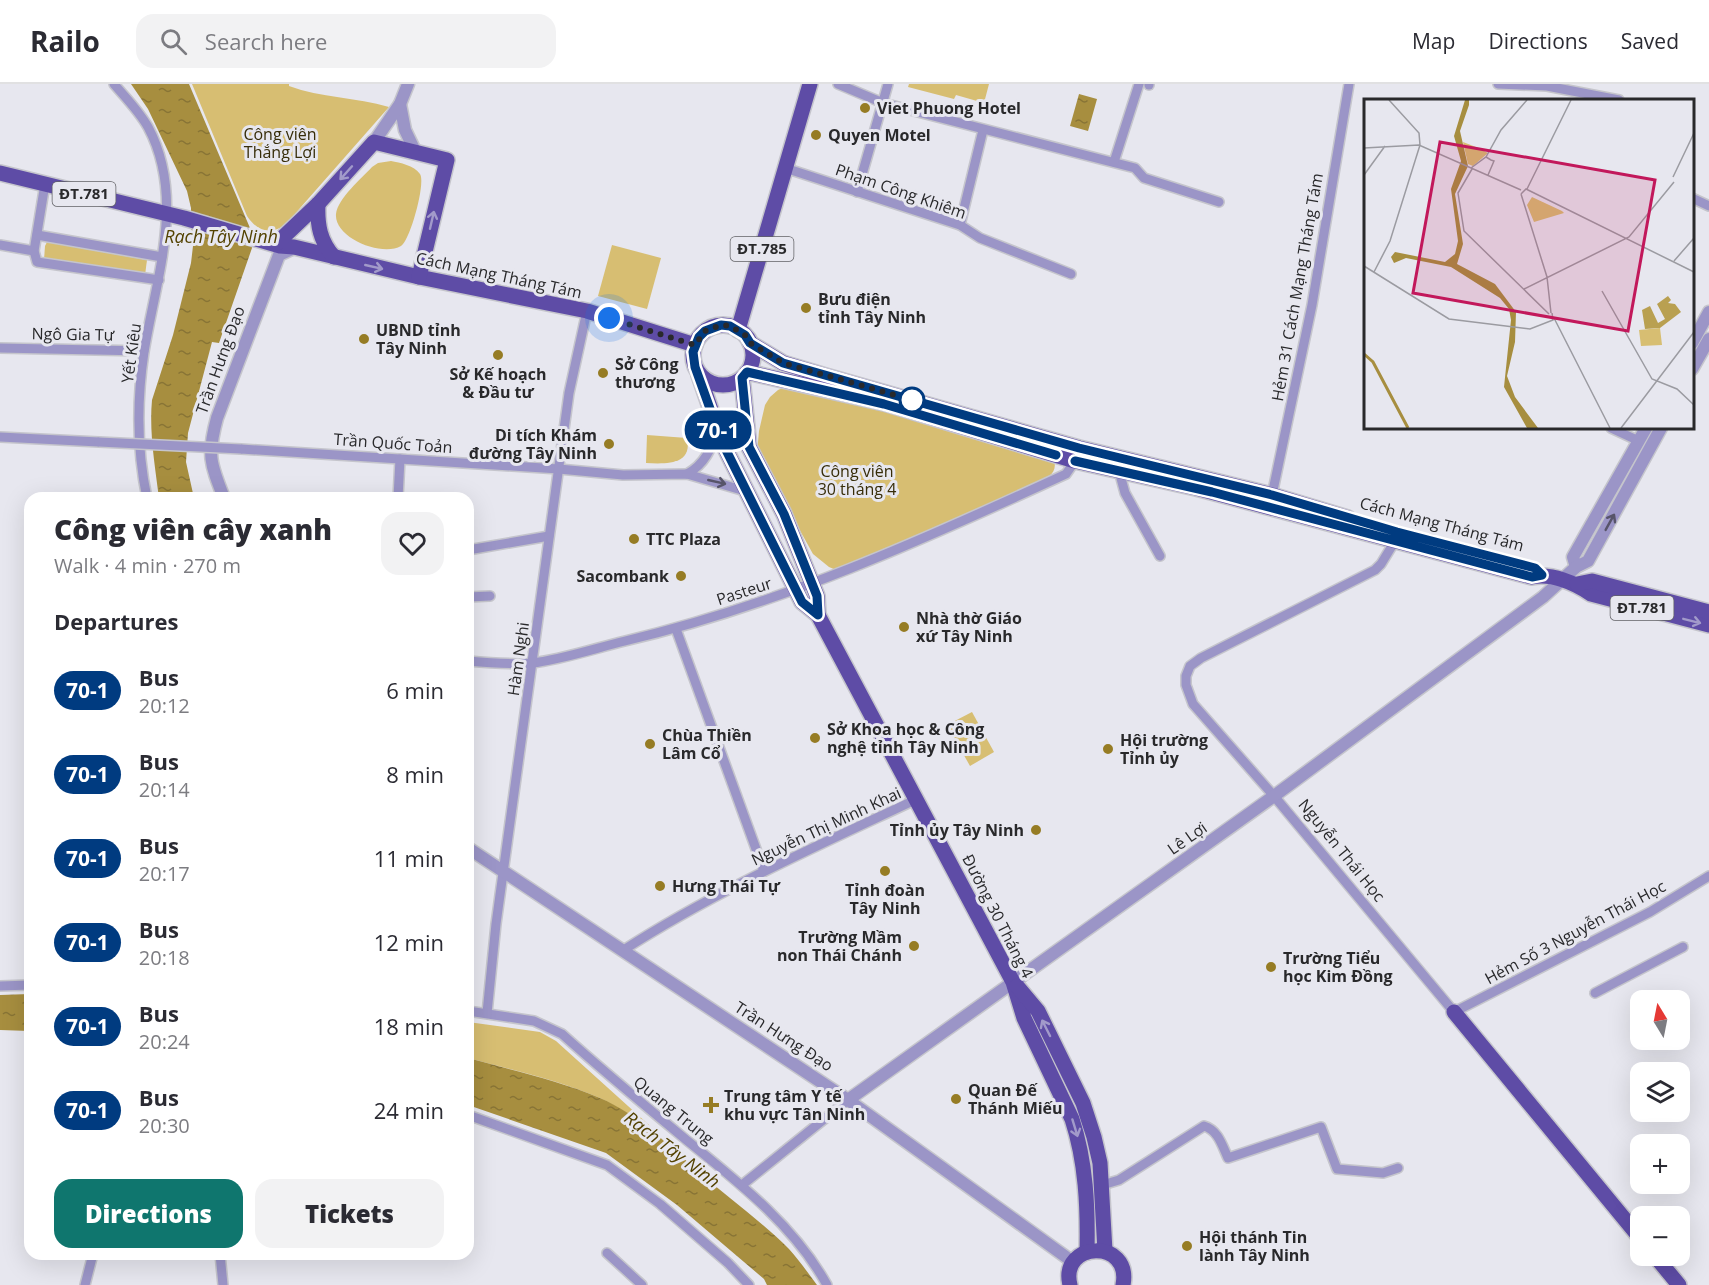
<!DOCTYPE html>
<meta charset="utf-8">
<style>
:root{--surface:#fff;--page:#f2f2f3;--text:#2b2b33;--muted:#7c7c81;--line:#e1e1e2;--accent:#0f766e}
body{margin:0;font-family:"Open Sans",sans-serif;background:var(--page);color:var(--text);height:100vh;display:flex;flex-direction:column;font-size:22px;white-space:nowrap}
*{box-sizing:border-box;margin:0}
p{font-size:20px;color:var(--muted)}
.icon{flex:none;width:33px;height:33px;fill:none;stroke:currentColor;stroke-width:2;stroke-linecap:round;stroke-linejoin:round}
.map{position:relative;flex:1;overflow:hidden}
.panel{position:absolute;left:24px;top:408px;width:450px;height:768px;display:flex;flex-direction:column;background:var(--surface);border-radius:18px;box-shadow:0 6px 24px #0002}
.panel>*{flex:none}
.badge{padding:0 12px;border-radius:20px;font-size:21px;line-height:39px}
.needle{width:39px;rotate:350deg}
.buttons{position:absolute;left:1630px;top:906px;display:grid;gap:12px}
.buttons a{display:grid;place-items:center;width:60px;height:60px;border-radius:12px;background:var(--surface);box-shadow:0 6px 24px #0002;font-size:30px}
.you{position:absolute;width:30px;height:30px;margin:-15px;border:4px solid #fff;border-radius:50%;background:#1a73e8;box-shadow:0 0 0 9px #1a73e833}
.map>.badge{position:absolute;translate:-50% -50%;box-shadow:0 0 0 3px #fff}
h2{padding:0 30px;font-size:22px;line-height:54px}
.round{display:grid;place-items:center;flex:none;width:63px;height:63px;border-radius:18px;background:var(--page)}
.head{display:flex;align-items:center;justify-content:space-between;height:102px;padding:0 30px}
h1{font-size:28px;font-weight:800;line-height:45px}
.action{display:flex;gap:12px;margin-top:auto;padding:12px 30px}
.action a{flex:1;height:69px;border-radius:18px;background:var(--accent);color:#fff;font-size:24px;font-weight:800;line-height:69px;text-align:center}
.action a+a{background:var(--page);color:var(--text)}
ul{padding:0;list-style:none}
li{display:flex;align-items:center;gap:18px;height:84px;padding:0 30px}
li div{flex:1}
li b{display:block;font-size:22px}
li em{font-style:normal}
li .badge{min-width:66px;font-weight:700;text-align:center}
header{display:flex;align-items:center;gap:36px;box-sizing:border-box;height:84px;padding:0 30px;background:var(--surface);border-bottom:2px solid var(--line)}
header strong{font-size:28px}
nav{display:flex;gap:33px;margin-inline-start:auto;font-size:21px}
.search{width:420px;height:54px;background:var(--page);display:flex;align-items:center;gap:15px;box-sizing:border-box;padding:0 21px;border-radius:18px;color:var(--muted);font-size:22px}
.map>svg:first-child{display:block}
.green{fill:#d7be72}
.water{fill:url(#water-ripples)}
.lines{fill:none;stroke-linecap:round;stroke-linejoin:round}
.minor-casing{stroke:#c5c5cc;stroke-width:12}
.tertiary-casing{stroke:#c5c5cc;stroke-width:15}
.primary-casing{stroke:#c5c5cc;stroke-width:18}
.minor{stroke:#9b95c7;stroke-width:9}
.tertiary{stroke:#9b95c7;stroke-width:12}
.primary{stroke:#5e4ca6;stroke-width:15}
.minor-bridge-casing{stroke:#c5c5cc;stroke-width:12;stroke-linecap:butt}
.minor-bridge{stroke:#9b95c7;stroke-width:9}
.oneway{stroke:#a29aca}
.oneway2{stroke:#575469}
.line-casing{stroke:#fff;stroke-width:14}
.line{stroke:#003b80;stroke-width:9}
.walk{stroke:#29292b;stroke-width:6;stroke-dasharray:0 10.8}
.poi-dot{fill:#967c24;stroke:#e7e7ef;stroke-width:2}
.stop-dot{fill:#fff;stroke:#003b80;stroke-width:3}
.labels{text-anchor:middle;stroke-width:6;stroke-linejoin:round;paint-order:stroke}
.shield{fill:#e7e7ef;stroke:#626266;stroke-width:1.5}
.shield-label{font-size:15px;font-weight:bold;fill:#29292b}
.poi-label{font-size:16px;font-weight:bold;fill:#29292b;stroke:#e7e7ef;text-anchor:start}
.park-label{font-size:16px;fill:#372d09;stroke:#e7e7ef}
.street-label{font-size:16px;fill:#29292b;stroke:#e7e7ef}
.water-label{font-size:18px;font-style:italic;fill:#534200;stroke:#e7e7ef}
.inset-river{fill:none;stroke:#a78e3f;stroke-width:3}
.inset-road{fill:none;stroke:#9b9ba1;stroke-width:1.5}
.view{fill:#c2185b;fill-opacity:0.15;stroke:#c2185b;stroke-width:3}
.inset-edge{fill:none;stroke:#29292b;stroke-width:3}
</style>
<header>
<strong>Railo</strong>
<div class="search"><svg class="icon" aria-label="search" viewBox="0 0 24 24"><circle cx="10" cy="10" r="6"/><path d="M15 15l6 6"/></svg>Search here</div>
<nav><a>Map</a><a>Directions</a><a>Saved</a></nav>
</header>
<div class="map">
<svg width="1709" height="1201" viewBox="0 0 1709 1201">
<defs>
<pattern id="water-ripples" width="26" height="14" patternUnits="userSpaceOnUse" patternTransform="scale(1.5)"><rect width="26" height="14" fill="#a78e3f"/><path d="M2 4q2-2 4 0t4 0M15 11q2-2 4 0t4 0" fill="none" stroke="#887435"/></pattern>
</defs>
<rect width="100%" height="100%" fill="#e7e7ef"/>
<!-- green -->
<g class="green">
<path d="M192,0H289V2C321,14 356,13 389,23L286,140C271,152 257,147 247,132Z"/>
<polygon points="909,0 989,0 984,19 956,11 954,15 908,3"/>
<path d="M391,77C400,79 414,81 420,90C426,99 410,157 401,162C382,173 334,154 336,130C338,114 362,94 372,83L378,79Z"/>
<polygon points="47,158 147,176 145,191 44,176 45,162"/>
<polygon points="612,161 661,174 647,225 598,212"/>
<path d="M787,302L801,304L1036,368L1054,376C1058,389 1047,394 1037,400L836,486L829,483L813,470L757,369L759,347L765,321L770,313L778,306Z"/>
<path d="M647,351L687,354C693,381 666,380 646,379Z"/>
<polygon points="972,628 994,668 970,682 947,641"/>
<path d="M468,938L540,948L556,957L659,1050C640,1038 621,1024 600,1014C558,996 512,986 468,974Z"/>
</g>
<!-- water -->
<g class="water">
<path d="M131,0H189L250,144L252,164L219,259L212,258L188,349L186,378L194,414H159C155,382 149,348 152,316L173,251L191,179L193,162L191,144V124L187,107L148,25Z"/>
<polygon points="1079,10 1097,15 1088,47 1070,42"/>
<polygon points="30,910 30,947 0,946 0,911"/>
<path d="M468,974C511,986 558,996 600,1014C639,1031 667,1060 698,1087C728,1114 761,1137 789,1165C799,1176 808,1189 817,1201H767L764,1195L677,1121L606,1069L468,1021Z"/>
</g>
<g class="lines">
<defs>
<g id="minor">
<path d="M114,0C126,14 139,27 148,43C186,114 156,194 144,268C137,315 137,367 147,414"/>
<polyline points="838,0 883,19 1135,84 1144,94 1219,118"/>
<polyline points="1498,0 1547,2 1619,16"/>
<polyline points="1149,1 1149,0"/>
<polyline points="1114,78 1139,0"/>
<polyline points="785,84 960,141 980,154 1071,190"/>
<polyline points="45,100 34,167 37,178 159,196"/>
<polyline points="857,108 888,0"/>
<polyline points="1692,114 1709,122"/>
<polyline points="960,141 983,46"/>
<polyline points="37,151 162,173"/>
<polyline points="0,161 34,167"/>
<polyline points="0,264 144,267"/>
<polyline points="1611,344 1639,357"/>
<polyline points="0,353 99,358"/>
<polyline points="241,365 559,385 623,391 687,390 745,407"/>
<polyline points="1119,387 1125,409 1160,472"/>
<path d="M687,390C705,380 711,365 717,347"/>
<polyline points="1272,411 1312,221 1349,0"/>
<polyline points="398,414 400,375"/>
<polyline points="1395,457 1381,480 1375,486 1201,574 1190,582 1186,592 1186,601 1193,620 1274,712 1454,928 1650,828 1709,792"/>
<polyline points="468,466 549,452"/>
<polyline points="468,513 490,512"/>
<polyline points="676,545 764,787"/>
<path d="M468,577C489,579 510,581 532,579C560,576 596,564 625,557C778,521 923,456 1066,390L1075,377"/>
<path d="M622,867C715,807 817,762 917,715"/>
<polyline points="0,902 30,901"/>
<polyline points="1595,909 1683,863"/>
<path d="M468,927L534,937L562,950C602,986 643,1020 684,1054C737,1097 794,1141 827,1201"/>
<polyline points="487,929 496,840 569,309 587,227"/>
<polyline points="468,1031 607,1081 660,1120 728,1179 749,1201"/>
<polyline points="742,1101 848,1016"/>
<path d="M1099,1102L1119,1096L1204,1042C1218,1046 1222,1061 1228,1074L1321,1043L1337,1085L1383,1089L1398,1084"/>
<polyline points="607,1169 642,1201"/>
<polyline points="220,1170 223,1201"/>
<polyline points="85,1201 93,1170"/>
</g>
<g id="tertiary">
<polyline points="400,20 405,46 415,67"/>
<polyline points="374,58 400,20 408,0"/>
<polyline points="1692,259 1709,228"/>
<polyline points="1692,285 1709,255"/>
<path d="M224,414C210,379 207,371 217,334L279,171L294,164"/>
<polyline points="1576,483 1573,473 1646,344"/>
<polyline points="468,764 848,1016 1073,1178"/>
<polyline points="848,1016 1274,712 1543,513 1576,483 1588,477 1661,344"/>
</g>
<g id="primary">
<polyline points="0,89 184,134 280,162 294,163 419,193 587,227 695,261"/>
<path d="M318,120C317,141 320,157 334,173"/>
<polyline points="277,159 318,120 374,58 447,76 419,193"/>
<circle cx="723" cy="271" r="30"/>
<polyline points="738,246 810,0"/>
<polyline points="750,259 783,279 826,292 1079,364 1272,411 1348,434"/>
<path d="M747,288L884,319L1075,377L1196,404L1532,493C1552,489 1575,499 1591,510L1709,541"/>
<path d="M699,291L722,358L802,518L818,531L1013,898L1024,934L1072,1035C1086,1078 1088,1123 1087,1168"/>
<polyline points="742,294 749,363 784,430 817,512 818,531"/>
<polyline points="1577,500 1592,497 1709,528"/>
<polyline points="1017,902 1038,927 1083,1019 1094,1053 1100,1079 1105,1167"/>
<polyline points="1454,928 1641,1155"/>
<polyline points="1655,1172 1679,1201"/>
<path d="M1070,1201C1059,1157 1132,1154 1123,1201"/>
</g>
</defs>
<!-- minor casing -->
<use href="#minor" class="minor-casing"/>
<!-- tertiary casing -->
<use href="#tertiary" class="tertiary-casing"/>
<!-- primary casing -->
<use href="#primary" class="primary-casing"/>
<!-- minor -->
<use href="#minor" class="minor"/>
<!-- tertiary -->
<use href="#tertiary" class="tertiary"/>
<!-- primary -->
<use href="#primary" class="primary"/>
<defs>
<polyline id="minor-bridge" points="99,358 241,365"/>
</defs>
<!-- minor-bridge casing -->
<use href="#minor-bridge" class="minor-bridge-casing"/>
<!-- minor-bridge -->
<use href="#minor-bridge" class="minor-bridge"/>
</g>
<!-- one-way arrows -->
<defs><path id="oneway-shaft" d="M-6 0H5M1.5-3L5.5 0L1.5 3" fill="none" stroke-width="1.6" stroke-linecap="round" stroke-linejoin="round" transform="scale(1.5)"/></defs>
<g class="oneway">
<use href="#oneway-shaft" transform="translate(346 89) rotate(132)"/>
<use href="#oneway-shaft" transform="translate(432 136) rotate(-77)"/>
<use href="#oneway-shaft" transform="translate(374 183) rotate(13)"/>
<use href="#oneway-shaft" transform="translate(1692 537) rotate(14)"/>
<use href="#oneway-shaft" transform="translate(1046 944) rotate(-117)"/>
<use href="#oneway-shaft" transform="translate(1075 1044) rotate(73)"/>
</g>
<g class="oneway2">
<use href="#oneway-shaft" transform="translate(717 398) rotate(13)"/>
<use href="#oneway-shaft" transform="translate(1610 438) rotate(-61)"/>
</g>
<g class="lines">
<defs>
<polyline id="line" points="1056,371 884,320 747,288 742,294 749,363 784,430 817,512 818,531 802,518 722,358 695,283 693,268 699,253 705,247 721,241 730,242 745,251 750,259 783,279 1079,364 1272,411 1397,448 1535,484 1542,491 1532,493 1212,408 1075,377"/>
</defs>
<!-- line casing -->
<use href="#line" class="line-casing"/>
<!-- line -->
<use href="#line" class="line"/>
<!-- walk -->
<polyline class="walk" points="609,234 695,261 705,247 721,241 730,242 745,251 750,259 783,279 919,318 912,316"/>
</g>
<!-- markers -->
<g class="poi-dot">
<circle cx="865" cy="24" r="6"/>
<circle cx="816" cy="51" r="6"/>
<circle cx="806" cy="224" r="6"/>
<circle cx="364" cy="255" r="6"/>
<circle cx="498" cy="271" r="6"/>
<circle cx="603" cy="289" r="6"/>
<circle cx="609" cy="360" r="6"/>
<circle cx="634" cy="455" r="6"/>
<circle cx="681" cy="492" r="6"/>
<circle cx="904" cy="543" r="6"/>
<circle cx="815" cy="654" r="6"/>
<circle cx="650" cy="660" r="6"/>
<circle cx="1108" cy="665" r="6"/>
<circle cx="1036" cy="746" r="6"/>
<circle cx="885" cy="787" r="6"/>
<circle cx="660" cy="802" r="6"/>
<circle cx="914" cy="862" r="6"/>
<circle cx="1271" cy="883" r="6"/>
<circle cx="956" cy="1015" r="6"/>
<path d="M708 1012h6v6h6v6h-6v6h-6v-6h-6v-6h6z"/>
<circle cx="1187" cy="1162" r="6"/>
</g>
<circle class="stop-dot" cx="912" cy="316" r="12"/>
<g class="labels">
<!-- shield labels -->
<g class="shield">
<rect x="52.5" y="98" width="63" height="24" rx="4.5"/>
<rect x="730.5" y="153" width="63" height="24" rx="4.5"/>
<rect x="1610.5" y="512" width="63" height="24" rx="4.5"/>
</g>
<g class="shield-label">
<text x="84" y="115">ĐT.781</text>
<text x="762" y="170">ĐT.785</text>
<text x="1642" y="529">ĐT.781</text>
</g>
<!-- poi labels -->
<g class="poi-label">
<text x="877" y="30">Viet Phuong Hotel</text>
<text x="828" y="57">Quyen Motel</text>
<text x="818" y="221">Bưu điện<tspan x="818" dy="18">tỉnh Tây Ninh</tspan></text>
<text x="376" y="252">UBND tỉnh<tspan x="376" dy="18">Tây Ninh</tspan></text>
<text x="615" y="286">Sở Công<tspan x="615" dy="18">thương</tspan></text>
<text x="498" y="296" text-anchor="middle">Sở Kế hoạch<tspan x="498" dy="18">&amp; Đầu tư</tspan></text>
<text x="597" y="357" text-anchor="end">Di tích Khám<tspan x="597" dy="18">đường Tây Ninh</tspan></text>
<text x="646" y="461">TTC Plaza</text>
<text x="669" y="498" text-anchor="end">Sacombank</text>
<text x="916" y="540">Nhà thờ Giáo<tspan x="916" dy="18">xứ Tây Ninh</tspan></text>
<text x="827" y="651">Sở Khoa học &amp; Công<tspan x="827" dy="18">nghệ tỉnh Tây Ninh</tspan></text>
<text x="662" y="657">Chùa Thiền<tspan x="662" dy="18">Lâm Cổ</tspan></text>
<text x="1120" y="662">Hội trường<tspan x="1120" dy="18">Tỉnh ủy</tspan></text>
<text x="1024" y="752" text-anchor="end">Tỉnh ủy Tây Ninh</text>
<text x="672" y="808">Hưng Thái Tự</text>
<text x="885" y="812" text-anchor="middle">Tỉnh đoàn<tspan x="885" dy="18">Tây Ninh</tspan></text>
<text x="902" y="859" text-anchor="end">Trường Mầm<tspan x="902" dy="18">non Thái Chánh</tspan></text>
<text x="1283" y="880">Trường Tiểu<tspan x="1283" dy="18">học Kim Đồng</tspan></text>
<text x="968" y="1012">Quan Đế<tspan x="968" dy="18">Thánh Miếu</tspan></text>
<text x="724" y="1018">Trung tâm Y tế<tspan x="724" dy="18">khu vực Tân Ninh</tspan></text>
<text x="1199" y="1159">Hội thánh Tin<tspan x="1199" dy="18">lành Tây Ninh</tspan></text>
</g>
<!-- park labels -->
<g class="park-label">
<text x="280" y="56">Công viên<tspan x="280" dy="18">Thắng Lợi</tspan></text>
<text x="857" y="393">Công viên<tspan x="857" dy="18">30 tháng 4</tspan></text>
</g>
<!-- street labels -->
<g class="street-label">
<text transform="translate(901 107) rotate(19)" y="6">Phạm Công Khiêm</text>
<text transform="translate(499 191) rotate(12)" y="6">Cách Mạng Tháng Tám</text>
<text transform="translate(1297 203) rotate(-80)" y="6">Hẻm 31 Cách Mạng Tháng Tám</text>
<text transform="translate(73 250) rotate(1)" y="6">Ngô Gia Tự</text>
<text transform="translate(131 269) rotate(-82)" y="6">Yết Kiêu</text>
<text transform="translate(220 276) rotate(-70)" y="6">Trần Hưng Đạo</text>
<text transform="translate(393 359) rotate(4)" y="6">Trần Quốc Toản</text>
<text transform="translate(1442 440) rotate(15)" y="6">Cách Mạng Tháng Tám</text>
<text transform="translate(744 507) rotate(-18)" y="6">Pasteur</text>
<text transform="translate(518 575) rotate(-82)" y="6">Hàm Nghi</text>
<text transform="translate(826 742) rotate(-25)" y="6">Nguyễn Thị Minh Khai</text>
<text transform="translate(1187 754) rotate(-35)" y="6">Lê Lợi</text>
<text transform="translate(1342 766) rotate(51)" y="6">Nguyễn Thái Học</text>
<text transform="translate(998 832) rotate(63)" y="6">Đường 30 Tháng 4</text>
<text transform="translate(1575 848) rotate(-28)" y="6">Hẻm Số 3 Nguyễn Thái Học</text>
<text transform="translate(784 952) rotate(33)" y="6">Trần Hưng Đạo</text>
<text transform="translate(674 1026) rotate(39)" y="6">Quang Trung</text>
</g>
<!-- water labels -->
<g class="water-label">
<text x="221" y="159">Rạch Tây Ninh</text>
<text transform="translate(672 1066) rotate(37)" y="6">Rạch Tây Ninh</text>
</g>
</g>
<!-- overview -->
<g transform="translate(1364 15)">
<rect width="330" height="330" fill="#e7e7ef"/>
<path d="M304,197L307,201L304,204L311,205L317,213L296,229L281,230L278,211L286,207L294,224L301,220L293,205Z" fill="#b9a051"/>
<path d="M99,43L112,48L124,54L109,67L104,65ZM168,98L198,112L200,114L170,123L163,106ZM296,229L298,246L277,247L275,231Z" fill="#d7be72"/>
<path d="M101,1H105V6L96,32L104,67L91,95L99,145L93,165L131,185L152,213L151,243L143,277L151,298L174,329H163L140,288L147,221L145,210L136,199L87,168L42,159L30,164L27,158L31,153L81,163L91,155L94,142L87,90L97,62L90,37Z" fill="#a78e3f"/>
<path class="inset-river" d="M0,255L9,263L44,329"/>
<path class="inset-road" d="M25,1L55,34L56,46M0,49L55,46L157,91M122,58L137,31L163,1M107,69L122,58L127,61L130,62L124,76M108,70L94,94L100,132L185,215M0,76L21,47M309,78L330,34M163,90L207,1M157,95L162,90L330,173M157,95L183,178L187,214M310,162L330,139M0,167L85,220L166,230L189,221L188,214M10,173L26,142L56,46M160,190L265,138L310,83M238,192L288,280L313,290L330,306M190,219L246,329M257,329L330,233"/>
<path class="view" d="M76,43L291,81L264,232L49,194Z"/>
<rect width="330" height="330" class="inset-edge"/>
</g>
</svg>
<div class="buttons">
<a><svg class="needle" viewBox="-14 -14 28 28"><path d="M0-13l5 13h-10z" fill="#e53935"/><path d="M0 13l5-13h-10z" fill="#7c7c81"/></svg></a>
<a><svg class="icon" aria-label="layers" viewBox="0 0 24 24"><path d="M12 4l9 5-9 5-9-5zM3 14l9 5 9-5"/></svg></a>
<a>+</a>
<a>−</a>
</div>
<div class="you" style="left:609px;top:234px"></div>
<b class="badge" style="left:718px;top:346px;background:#003b80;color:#fff">70-1</b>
<section class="panel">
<div class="head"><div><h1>Công viên cây xanh</h1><p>Walk · 4 min · 270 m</p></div><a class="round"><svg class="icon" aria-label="heart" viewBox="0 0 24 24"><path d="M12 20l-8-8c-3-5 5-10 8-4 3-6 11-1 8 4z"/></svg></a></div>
<h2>Departures</h2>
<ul>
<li><span class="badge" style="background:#003b80;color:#fff">70-1</span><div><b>Bus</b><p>20:12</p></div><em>6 min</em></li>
<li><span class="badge" style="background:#003b80;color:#fff">70-1</span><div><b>Bus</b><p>20:14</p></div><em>8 min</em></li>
<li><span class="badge" style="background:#003b80;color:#fff">70-1</span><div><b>Bus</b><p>20:17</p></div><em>11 min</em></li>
<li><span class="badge" style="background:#003b80;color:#fff">70-1</span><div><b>Bus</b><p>20:18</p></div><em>12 min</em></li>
<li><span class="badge" style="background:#003b80;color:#fff">70-1</span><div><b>Bus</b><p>20:24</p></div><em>18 min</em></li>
<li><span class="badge" style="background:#003b80;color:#fff">70-1</span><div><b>Bus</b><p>20:30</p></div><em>24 min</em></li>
</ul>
<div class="action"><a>Directions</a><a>Tickets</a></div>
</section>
</div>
